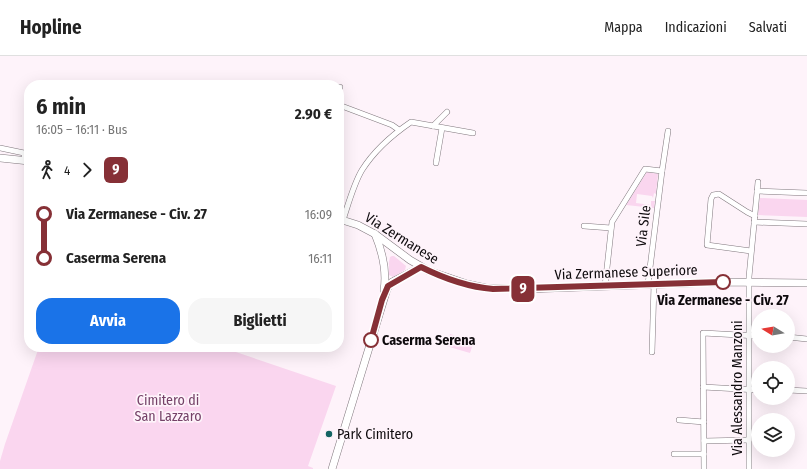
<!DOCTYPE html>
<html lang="it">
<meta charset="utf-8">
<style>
:root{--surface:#fff;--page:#f6f6f6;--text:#222;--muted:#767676;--line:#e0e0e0;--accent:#1a73e8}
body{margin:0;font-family:"Fira Sans Condensed",sans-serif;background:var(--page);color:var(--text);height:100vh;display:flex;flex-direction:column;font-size:15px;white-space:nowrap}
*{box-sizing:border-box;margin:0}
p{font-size:13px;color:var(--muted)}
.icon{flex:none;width:22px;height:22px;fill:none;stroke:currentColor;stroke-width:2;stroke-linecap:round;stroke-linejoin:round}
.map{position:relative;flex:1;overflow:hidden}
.panel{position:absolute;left:24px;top:24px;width:320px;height:272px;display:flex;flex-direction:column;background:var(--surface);border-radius:16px;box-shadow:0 4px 16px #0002}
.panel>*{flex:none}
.badge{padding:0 8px;border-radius:6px;font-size:14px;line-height:26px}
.needle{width:26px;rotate:281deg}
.tools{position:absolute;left:751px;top:253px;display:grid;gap:8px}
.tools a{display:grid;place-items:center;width:44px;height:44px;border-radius:50%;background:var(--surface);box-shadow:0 4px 16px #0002;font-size:20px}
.map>.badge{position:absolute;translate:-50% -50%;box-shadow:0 0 0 2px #fff}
.legs{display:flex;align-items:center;gap:6px;height:44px;padding:0 12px;font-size:13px}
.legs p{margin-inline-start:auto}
.overview{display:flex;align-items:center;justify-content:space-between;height:68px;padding:0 12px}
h1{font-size:22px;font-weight:700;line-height:30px}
.action{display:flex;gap:8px;margin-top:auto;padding:8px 12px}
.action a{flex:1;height:46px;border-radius:16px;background:var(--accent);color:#fff;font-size:16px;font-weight:700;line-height:46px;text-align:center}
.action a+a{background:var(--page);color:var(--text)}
ul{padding:0 12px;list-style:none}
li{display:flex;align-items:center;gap:14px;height:44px;font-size:15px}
li i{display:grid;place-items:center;width:6px;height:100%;margin:0 5px;background:currentColor}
li i::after{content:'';width:10px;height:10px;margin:-5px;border:3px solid;border-radius:50%;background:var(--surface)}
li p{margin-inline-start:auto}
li:first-child i{background:linear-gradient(#0000 50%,currentColor 0)}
li:last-child i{background:linear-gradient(currentColor 50%,#0000 0)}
header{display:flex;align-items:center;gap:24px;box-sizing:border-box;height:56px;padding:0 20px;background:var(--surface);border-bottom:1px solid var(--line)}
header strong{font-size:19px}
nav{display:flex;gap:22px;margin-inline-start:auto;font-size:14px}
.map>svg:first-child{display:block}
.green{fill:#fad6ef}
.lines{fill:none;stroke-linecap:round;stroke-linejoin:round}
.street-casing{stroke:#81787e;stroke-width:6}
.secondary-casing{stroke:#81787e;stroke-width:8}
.street{stroke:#fff;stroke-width:5}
.secondary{stroke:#fff;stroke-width:7}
.line-1-casing{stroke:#fff;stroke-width:9}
.line-1{stroke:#863036;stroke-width:6}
.stop-1-dot{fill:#fff;stroke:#863036;stroke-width:2}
.poi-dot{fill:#146463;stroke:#fef3fa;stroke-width:1.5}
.labels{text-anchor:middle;stroke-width:3.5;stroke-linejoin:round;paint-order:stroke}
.street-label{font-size:14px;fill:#0e0a0d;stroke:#fef3fa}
.stop-label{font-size:14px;font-weight:bold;fill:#0e0a0d;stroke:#fef3fa}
.park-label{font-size:14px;fill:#754268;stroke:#fef3fa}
.poi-label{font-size:14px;fill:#0e0a0d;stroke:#fef3fa;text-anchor:start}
</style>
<header>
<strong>Hopline</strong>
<nav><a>Mappa</a><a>Indicazioni</a><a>Salvati</a></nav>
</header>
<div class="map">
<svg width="807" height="413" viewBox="0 0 807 413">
<rect width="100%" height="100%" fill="#fef3fa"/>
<!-- green -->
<g class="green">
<polygon points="647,116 658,118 656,138 654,137 653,142 652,140 637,138 636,147 651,149 651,145 655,145 654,152 626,149"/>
<polygon points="760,142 807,144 807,161 758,159"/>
<polygon points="392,200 394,200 406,210 405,214 393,221 389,219 389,206 390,201"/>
<polygon points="450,278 474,285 470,297 446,290"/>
<polygon points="39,291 221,291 336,330 308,410 313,412 313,413 0,413 0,405 5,388"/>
</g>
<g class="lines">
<defs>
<g id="street">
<polyline points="339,34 340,31"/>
<polyline points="339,49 392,69 399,74"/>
<polyline points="433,70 447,56"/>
<polyline points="0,92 24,97 25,105"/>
<polyline points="436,107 442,72"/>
<polyline points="662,115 668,75"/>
<polyline points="757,135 807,137"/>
<path d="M343,164C348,149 354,127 362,114C374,95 392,79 411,66L473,77"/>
<polyline points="754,166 807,168"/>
<polyline points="584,170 611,172"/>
<polyline points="751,195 707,189 711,143 713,139 719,138 747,156 755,160"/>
<polyline points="605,230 612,166 645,113 662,115 648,228"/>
<polyline points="788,281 807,283"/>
<polyline points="652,296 654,228"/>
<polyline points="703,331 758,334"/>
<polyline points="788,334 807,335"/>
<polyline points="679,364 704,366"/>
<polyline points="704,385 749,384"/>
<polyline points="674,398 704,398"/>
<polyline points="704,413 703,277 758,280"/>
<polyline points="749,413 749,221 758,126"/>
</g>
<g id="secondary">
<polyline points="0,102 29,105"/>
<polyline points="339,163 358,169 375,178 410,204 429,215 467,228 486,232 527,233 723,226 807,227"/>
<path d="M375,178C382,195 387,215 384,234"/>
<polyline points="332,413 387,233 392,226 421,211"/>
</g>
</defs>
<!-- street casing -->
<use href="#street" class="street-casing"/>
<!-- secondary casing -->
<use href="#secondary" class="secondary-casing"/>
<!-- street -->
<use href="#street" class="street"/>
<!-- secondary -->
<use href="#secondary" class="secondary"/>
</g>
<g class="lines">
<defs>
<path id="line-1" d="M371,284L382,244L388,230L421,211C443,222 468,231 493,233L723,226"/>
</defs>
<!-- line-1 casing -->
<use href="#line-1" class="line-1-casing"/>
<!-- line-1 -->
<use href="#line-1" class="line-1"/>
</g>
<!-- markers -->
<g class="stop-1-dot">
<circle cx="723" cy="226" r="7"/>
<circle cx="371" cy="284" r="7"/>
</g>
<circle class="poi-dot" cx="329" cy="378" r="4"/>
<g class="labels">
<!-- street labels -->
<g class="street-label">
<text transform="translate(643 170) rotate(-83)" y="5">Via Sile</text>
<text transform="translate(402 182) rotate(32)" y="5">Via Zermanese</text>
<text transform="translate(626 216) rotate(-2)" y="5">Via Zermanese Superiore</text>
<text transform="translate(737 332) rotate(-90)" y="5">Via Alessandro Manzoni</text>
</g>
<!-- stop labels -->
<g class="stop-label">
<text x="723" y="249">Via Zermanese - Civ. 27</text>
<text x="382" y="289" text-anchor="start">Caserma Serena</text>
</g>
<!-- park labels -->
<g class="park-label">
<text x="168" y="349">Cimitero di<tspan x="168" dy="16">San Lazzaro</tspan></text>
</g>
<!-- poi labels -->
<g class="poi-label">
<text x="337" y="383">Park Cimitero</text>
</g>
</g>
</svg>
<div class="tools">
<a><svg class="needle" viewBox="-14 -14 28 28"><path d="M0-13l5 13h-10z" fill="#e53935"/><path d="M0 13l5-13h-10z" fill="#767676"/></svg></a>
<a><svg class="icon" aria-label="locate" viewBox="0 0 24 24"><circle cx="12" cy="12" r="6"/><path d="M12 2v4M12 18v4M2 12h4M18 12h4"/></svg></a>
<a><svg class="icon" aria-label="layers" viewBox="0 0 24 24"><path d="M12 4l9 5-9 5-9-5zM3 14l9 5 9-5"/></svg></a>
</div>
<b class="badge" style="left:523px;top:233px;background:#863036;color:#fff">9</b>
<section class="panel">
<div class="overview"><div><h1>6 min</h1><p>16:05 – 16:11 · Bus</p></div><b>2.90 €</b></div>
<div class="legs"><svg class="icon" aria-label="walk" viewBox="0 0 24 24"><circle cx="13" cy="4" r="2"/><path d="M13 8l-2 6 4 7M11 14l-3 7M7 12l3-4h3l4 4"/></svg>4<svg class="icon" aria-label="forward" viewBox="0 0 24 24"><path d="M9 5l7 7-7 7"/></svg><b class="badge" style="background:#863036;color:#fff">9</b></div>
<ul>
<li><i style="color:#863036"></i><b>Via Zermanese - Civ. 27</b><p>16:09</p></li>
<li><i style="color:#863036"></i><b>Caserma Serena</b><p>16:11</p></li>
</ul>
<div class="action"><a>Avvia</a><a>Biglietti</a></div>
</section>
</div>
